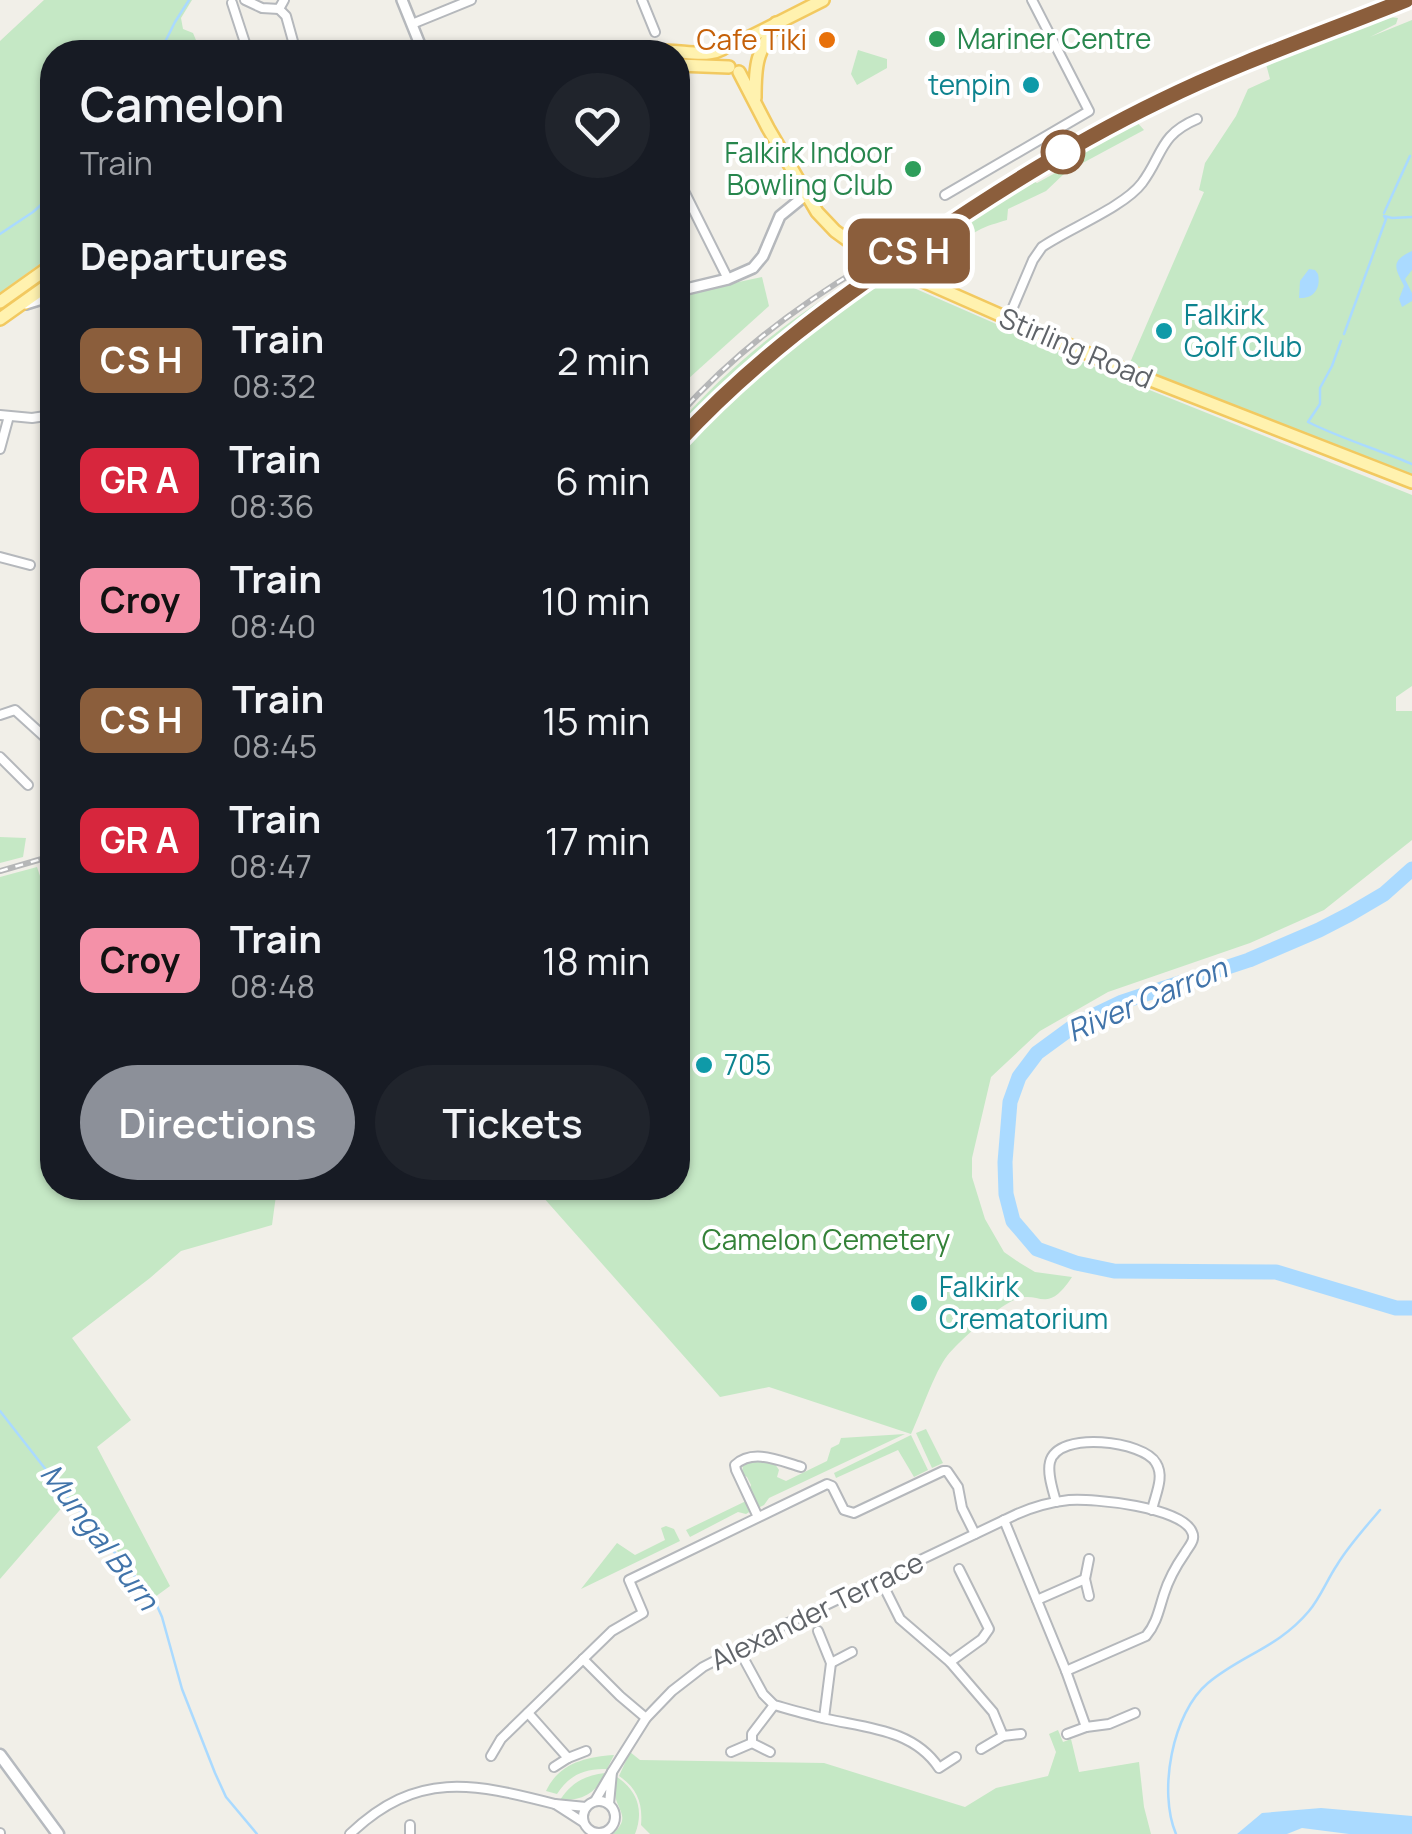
<!DOCTYPE html>
<style>
:root{--surface:#171b24;--page:#20242c;--text:#f1f3f6;--muted:#9ea1a6;--accent:#8c9099}
body{margin:0;font-family:Manrope,sans-serif;background:var(--page);color:var(--text);height:100vh;display:flex;flex-direction:column;font-size:38px;white-space:nowrap}
*{box-sizing:border-box;margin:0}
p{font-size:32px;color:var(--muted)}
.icon{flex:none;width:55px;height:55px;fill:none;stroke:currentColor;stroke-width:2;stroke-linecap:round;stroke-linejoin:round}
.map{position:relative;flex:1;overflow:hidden}
.panel{position:absolute;left:40px;top:40px;width:650px;height:1160px;display:flex;flex-direction:column;background:var(--surface);border-radius:40px;box-shadow:0 2px 8px #0004}
.panel>*{flex:none}
.badge{padding:0 20px;border-radius:15px;font-size:35px;line-height:65px}
.map>.badge{position:absolute;translate:-50% -50%;box-shadow:0 0 0 5px #fff}
h2{padding:0 40px;font-size:38px;line-height:90px}
.round{display:grid;place-items:center;flex:none;width:105px;height:105px;border-radius:52px;background:var(--page)}
.overview{display:flex;align-items:center;justify-content:space-between;height:170px;padding:0 40px}
h1{font-size:48px;font-weight:600;line-height:75px}
.action{display:flex;gap:20px;margin-top:auto;padding:20px 40px}
.action a{flex:1;height:115px;border-radius:60px;background:var(--accent);color:#fff;font-size:40px;font-weight:600;line-height:115px;text-align:center}
.action a+a{background:var(--page);color:var(--text)}
ul{padding:0;list-style:none}
li{display:flex;align-items:center;gap:30px;height:120px;padding:0 40px}
li div{flex:1}
li b{display:block;font-size:38px}
li em{font-style:normal}
li .badge{min-width:110px;font-weight:700;text-align:center}
.map>svg:first-child{display:block}
.green{fill:#c5e8c5}
.water{fill:#aadaff}
.lines{fill:none;stroke-linecap:round;stroke-linejoin:round}
.stream{stroke:#aadaff;stroke-width:2.5}
.river{stroke:#aadaff;stroke-width:15}
.minor-casing{stroke:#b5b8bc;stroke-width:12}
.tertiary-casing{stroke:#b5b8bc;stroke-width:14}
.secondary-casing{stroke:#b6babf;stroke-width:15}
.primary-casing{stroke:#f2c960;stroke-width:16}
.minor{stroke:#fff;stroke-width:8}
.tertiary{stroke:#fff;stroke-width:9}
.secondary{stroke:#fff;stroke-width:10}
.primary{stroke:#fff2af;stroke-width:11}
.rail-casing{stroke:#b6b7b8;stroke-width:6}
.rail{stroke:#fff;stroke-width:2.5;stroke-dasharray:8;stroke-linecap:butt}
.line-casing{stroke:#fff;stroke-width:22}
.line{stroke:#8b5e3c;stroke-width:15}
.leisure-dot{fill:#2e9e5b;stroke:#fff;stroke-width:4}
.food-dot{fill:#e8710a;stroke:#fff;stroke-width:4}
.culture-dot{fill:#0f9aa8;stroke:#fff;stroke-width:4}
.stop-dot{fill:#fff;stroke:#8b5e3c;stroke-width:5}
.labels{text-anchor:middle;stroke-width:8;stroke-linejoin:round;paint-order:stroke}
.leisure-label{font-size:28px;fill:#27864d;stroke:#fff;text-anchor:start}
.food-label{font-size:28px;fill:#c56008;stroke:#fff;text-anchor:end}
.culture-label{font-size:28px;fill:#0d838f;stroke:#fff;text-anchor:start}
.street-label{font-size:28px;fill:#5f6368;stroke:#fff}
.park-label{font-size:28px;fill:#348238;stroke:#fff}
.water-label{font-size:30px;font-style:italic;fill:#4174aa;stroke:#fff}
</style>
<div class="map">
<svg width="1412" height="1834" viewBox="0 0 1412 1834">
<rect width="100%" height="100%" fill="#f1efe8"/>
<!-- green -->
<g class="green">
<polygon points="44,0 192,0 181,18 183,29 193,33 201,52 52,52 52,255 0,293 0,41"/>
<polygon points="1390,17 1398,18 1396,24 1370,37 1412,20 1412,476 1129,365 1204,192 1199,190 1205,163 1236,116 1248,89 1270,79 1266,64 1312,44"/>
<polygon points="858,50 887,59 887,68 857,85 851,74"/>
<path d="M1136,121L1144,130L1066,172L1046,191L1008,209L1007,220C987,226 966,231 959,252C944,259 931,261 917,268L903,264L902,261L958,224L962,226L1019,188L1022,189L1035,182L1037,183L1066,167V165L1083,154L1082,151Z"/>
<polygon points="762,277 769,306 678,388 678,295"/>
<path d="M882,277L889,280L891,278L1122,379L1412,495V686L1396,697V711H1412V840L1324,910L1250,943L1108,992L1040,1031L991,1077L972,1158V1177L985,1219L1004,1252L1020,1263L1035,1272L1072,1277C1045,1318 1039,1287 1012,1301C994,1310 960,1340 947,1356C935,1371 920,1415 911,1434L769,1387L720,1397L535,1188H678V453L748,381L822,319Z"/>
<path d="M844,286L842,292C783,335 727,382 678,435V424C725,371 783,323 844,286Z"/>
<polygon points="0,837 26,838 23,857 0,863"/>
<polygon points="37,867 40,876 52,872 52,1188 277,1188 272,1225 181,1251 150,1278 72,1338 131,1420 97,1447 170,1586 155,1597 72,1496 0,1579 0,877"/>
<polygon points="926,1429 943,1463 932,1468 916,1433"/>
<polygon points="905,1434 769,1498 764,1505 758,1508 749,1490 751,1485 747,1477 742,1474 743,1464 761,1461 775,1464 779,1470 777,1477 786,1481 827,1461 831,1448 839,1444 841,1438"/>
<polygon points="911,1435 928,1470 914,1477 898,1450 836,1478 834,1473"/>
<polygon points="746,1501 751,1511 746,1514 738,1512 690,1537 686,1530"/>
<polygon points="666,1526 674,1529 680,1541 581,1589 617,1543 635,1555 665,1540 661,1528"/>
<path d="M1058,1730L1063,1742L1071,1739L1079,1772L1139,1762L1144,1807L1151,1834H650L641,1825C643,1803 637,1788 619,1776L630,1752L640,1760L824,1763L965,1807L996,1788L1048,1776L1056,1752L1049,1734Z"/>
<path d="M614,1755L607,1769C585,1768 569,1775 557,1794L546,1791C559,1763 586,1757 614,1755Z"/>
<path d="M605,1773C597,1793 582,1801 560,1800C571,1783 585,1775 605,1773Z"/>
<path d="M617,1777C638,1791 644,1811 635,1834H613C631,1817 618,1812 615,1795C614,1788 616,1783 617,1777Z"/>
</g>
<!-- water -->
<g class="water">
<path d="M1412,251V270L1405,279L1412,293V301L1402,307L1399,299L1404,286C1395,268 1390,261 1412,251Z"/>
<path d="M1309,269L1315,270L1318,274C1321,288 1314,299 1299,298L1300,281Z"/>
<polygon points="1321,1808 1412,1816 1412,1834 1349,1834 1302,1828 1287,1834 1237,1834 1262,1813"/>
</g>
<g class="lines">
<!-- stream -->
<g class="stream">
<polyline points="160,52 175,22 189,0"/>
<polyline points="1384,213 1410,156"/>
<polyline points="0,234 33,212 52,195"/>
<polyline points="1344,334 1386,219 1384,216 1392,218 1412,217"/>
<path d="M1341,341L1332,366L1320,388V404L1308,422C1342,439 1377,449 1412,464"/>
<polyline points="0,1411 61,1489 154,1599 162,1617 182,1689 215,1773 226,1797 257,1834"/>
<path d="M1176,1834C1158,1792 1172,1713 1208,1683C1241,1655 1278,1648 1309,1611C1320,1598 1327,1580 1337,1565C1349,1545 1365,1528 1380,1510"/>
</g>
<!-- river -->
<polyline class="river" points="1412,869 1384,894 1350,914 1319,930 1249,960 1122,1002 1078,1023 1037,1053 1019,1077 1010,1102 1005,1162 1006,1194 1013,1221 1037,1249 1076,1263 1114,1271 1276,1272 1396,1308 1412,1308"/>
<defs>
<g id="minor">
<polyline points="245,0 262,8 279,9 284,0"/>
<polyline points="642,0 655,32"/>
<polyline points="232,3 248,52"/>
<polyline points="279,9 286,16 296,52"/>
<polyline points="412,24 471,0"/>
<polyline points="678,179 728,279"/>
<polyline points="945,195 1089,111 1032,0"/>
<path d="M1008,319L1033,260L1042,247C1068,229 1124,207 1142,183C1163,155 1159,135 1197,119"/>
<polyline points="0,415 32,418 52,415"/>
<polyline points="0,449 9,416"/>
<polyline points="0,557 30,565"/>
<polyline points="0,715 15,710 48,740"/>
<polyline points="0,757 28,785"/>
<path d="M1056,1502C1053,1490 1047,1474 1050,1462C1058,1430 1144,1441 1156,1463C1165,1477 1155,1495 1152,1510"/>
<path d="M758,1517L736,1470L735,1465C753,1448 780,1461 801,1467"/>
<polyline points="1004,1520 1066,1671 1086,1727 1109,1724 1135,1713"/>
<polyline points="1089,1559 1085,1579 1089,1596"/>
<polyline points="880,1579 900,1619 950,1662 993,1712 1003,1736 1021,1734"/>
<polyline points="1037,1600 1085,1579"/>
<polyline points="818,1631 831,1663 824,1718"/>
<path d="M738,1648L763,1694L774,1705C792,1710 809,1715 827,1719C868,1728 914,1730 939,1768L956,1757"/>
<polyline points="583,1659 620,1696 646,1718"/>
<polyline points="950,1662 982,1639 989,1629 959,1569"/>
<polyline points="831,1663 852,1652"/>
<polyline points="528,1713 568,1758"/>
<polyline points="1067,1734 1086,1727"/>
<polyline points="981,1749 1003,1736"/>
<polyline points="731,1752 752,1743"/>
<polyline points="770,1752 752,1743 752,1734 774,1705"/>
<polyline points="491,1756 501,1739 612,1631 643,1613 629,1580 827,1484 832,1486 844,1510 854,1513 943,1471 947,1471 958,1487 962,1508 975,1534"/>
<polyline points="554,1767 568,1758 586,1751"/>
<path d="M612,1772L646,1718L672,1691L703,1667L782,1626L1017,1514C1033,1507 1050,1502 1069,1500C1093,1498 1182,1507 1192,1532C1196,1540 1189,1546 1185,1553C1176,1566 1169,1578 1164,1594C1159,1609 1157,1623 1146,1636L1066,1671"/>
<circle cx="599" cy="1817" r="16"/>
<polyline points="595,1801 612,1772 609,1804"/>
<polyline points="583,1822 555,1804 586,1807"/>
<polyline points="0,1833 0,1834"/>
<path d="M350,1834C417,1770 473,1783 555,1804"/>
<polyline points="410,1834 410,1825"/>
</g>
<g id="tertiary">
<polyline points="402,0 423,52"/>
<polyline points="678,291 728,279 753,268 763,256 780,216 807,194"/>
<polyline points="26,304 52,296"/>
</g>
<polyline id="secondary" points="0,1755 58,1834"/>
<g id="primary">
<path d="M655,52C680,47 713,64 732,41L746,39L823,0"/>
<polyline points="678,65 729,67"/>
<polyline points="739,72 768,128 817,212 835,231 875,260 1125,370 1412,482"/>
<path d="M755,98C755,61 757,55 776,23"/>
<polyline points="0,302 52,265"/>
<polyline points="0,319 52,282"/>
</g>
</defs>
<!-- minor casing -->
<use href="#minor" class="minor-casing"/>
<!-- tertiary casing -->
<use href="#tertiary" class="tertiary-casing"/>
<!-- secondary casing -->
<use href="#secondary" class="secondary-casing"/>
<!-- primary casing -->
<use href="#primary" class="primary-casing"/>
<!-- minor -->
<use href="#minor" class="minor"/>
<!-- tertiary -->
<use href="#tertiary" class="tertiary"/>
<!-- secondary -->
<use href="#secondary" class="secondary"/>
<!-- primary -->
<use href="#primary" class="primary"/>
<defs>
<g id="rail">
<path d="M678,416C731,356 797,306 866,265"/>
<path d="M678,442C751,362 835,301 924,240C1000,189 1077,140 1160,101C1240,62 1324,33 1406,0"/>
<polyline points="0,871 52,856"/>
</g>
</defs>
<!-- rail casing -->
<use href="#rail" class="rail-casing"/>
<!-- rail -->
<use href="#rail" class="rail"/>
</g>
<g class="lines">
<defs>
<path id="line" d="M678,442C753,361 834,302 924,241C1000,189 1077,141 1160,101C1239,62 1324,33 1406,0"/>
</defs>
<!-- line casing -->
<use href="#line" class="line-casing"/>
<!-- line -->
<use href="#line" class="line"/>
</g>
<!-- markers -->
<g class="leisure-dot">
<circle cx="937" cy="39" r="10"/>
<circle cx="913" cy="169" r="10"/>
</g>
<circle class="food-dot" cx="827" cy="40" r="10"/>
<g class="culture-dot">
<circle cx="1031" cy="85" r="10"/>
<circle cx="1164" cy="331" r="10"/>
<circle cx="704" cy="1065" r="10"/>
<circle cx="919" cy="1303" r="10"/>
</g>
<circle class="stop-dot" cx="1063" cy="152" r="20"/>
<g class="labels">
<!-- leisure labels -->
<g class="leisure-label">
<text x="957" y="49">Mariner Centre</text>
<text x="893" y="163" text-anchor="end">Falkirk Indoor<tspan x="893" dy="32">Bowling Club</tspan></text>
</g>
<!-- food labels -->
<g class="food-label">
<text x="807" y="50">Cafe Tiki</text>
</g>
<!-- culture labels -->
<g class="culture-label">
<text x="1011" y="95" text-anchor="end">tenpin</text>
<text x="1184" y="325">Falkirk<tspan x="1184" dy="32">Golf Club</tspan></text>
<text x="724" y="1075">705</text>
<text x="939" y="1297">Falkirk<tspan x="939" dy="32">Crematorium</tspan></text>
</g>
<!-- street labels -->
<g class="street-label">
<text transform="translate(1076 348) rotate(23)" y="10">Stirling Road</text>
<text transform="translate(817 1611) rotate(-26)" y="10">Alexander Terrace</text>
</g>
<!-- park labels -->
<g class="park-label">
<text x="826" y="1250">Camelon Cemetery</text>
</g>
<!-- water labels -->
<g class="water-label">
<text transform="translate(1147 1000) rotate(-23)" y="10">River Carron</text>
<text transform="translate(99 1537) rotate(53)" y="10">Mungal Burn</text>
</g>
</g>
</svg>
<b class="badge" style="left:909px;top:251px;background:#8b5e3c;color:#fff">CS H</b>
<section class="panel">
<div class="overview"><div><h1>Camelon</h1><p>Train</p></div><a class="round"><svg class="icon" aria-label="heart" viewBox="0 0 24 24"><path d="M12 20l-8-8c-3-5 5-10 8-4 3-6 11-1 8 4z"/></svg></a></div>
<h2>Departures</h2>
<ul>
<li><span class="badge" style="background:#8b5e3c;color:#fff">CS H</span><div><b>Train</b><p>08:32</p></div><em>2 min</em></li>
<li><span class="badge" style="background:#d7263d;color:#fff">GR A</span><div><b>Train</b><p>08:36</p></div><em>6 min</em></li>
<li><span class="badge" style="background:#f491a8;color:#111">Croy</span><div><b>Train</b><p>08:40</p></div><em>10 min</em></li>
<li><span class="badge" style="background:#8b5e3c;color:#fff">CS H</span><div><b>Train</b><p>08:45</p></div><em>15 min</em></li>
<li><span class="badge" style="background:#d7263d;color:#fff">GR A</span><div><b>Train</b><p>08:47</p></div><em>17 min</em></li>
<li><span class="badge" style="background:#f491a8;color:#111">Croy</span><div><b>Train</b><p>08:48</p></div><em>18 min</em></li>
</ul>
<div class="action"><a>Directions</a><a>Tickets</a></div>
</section>
</div>
